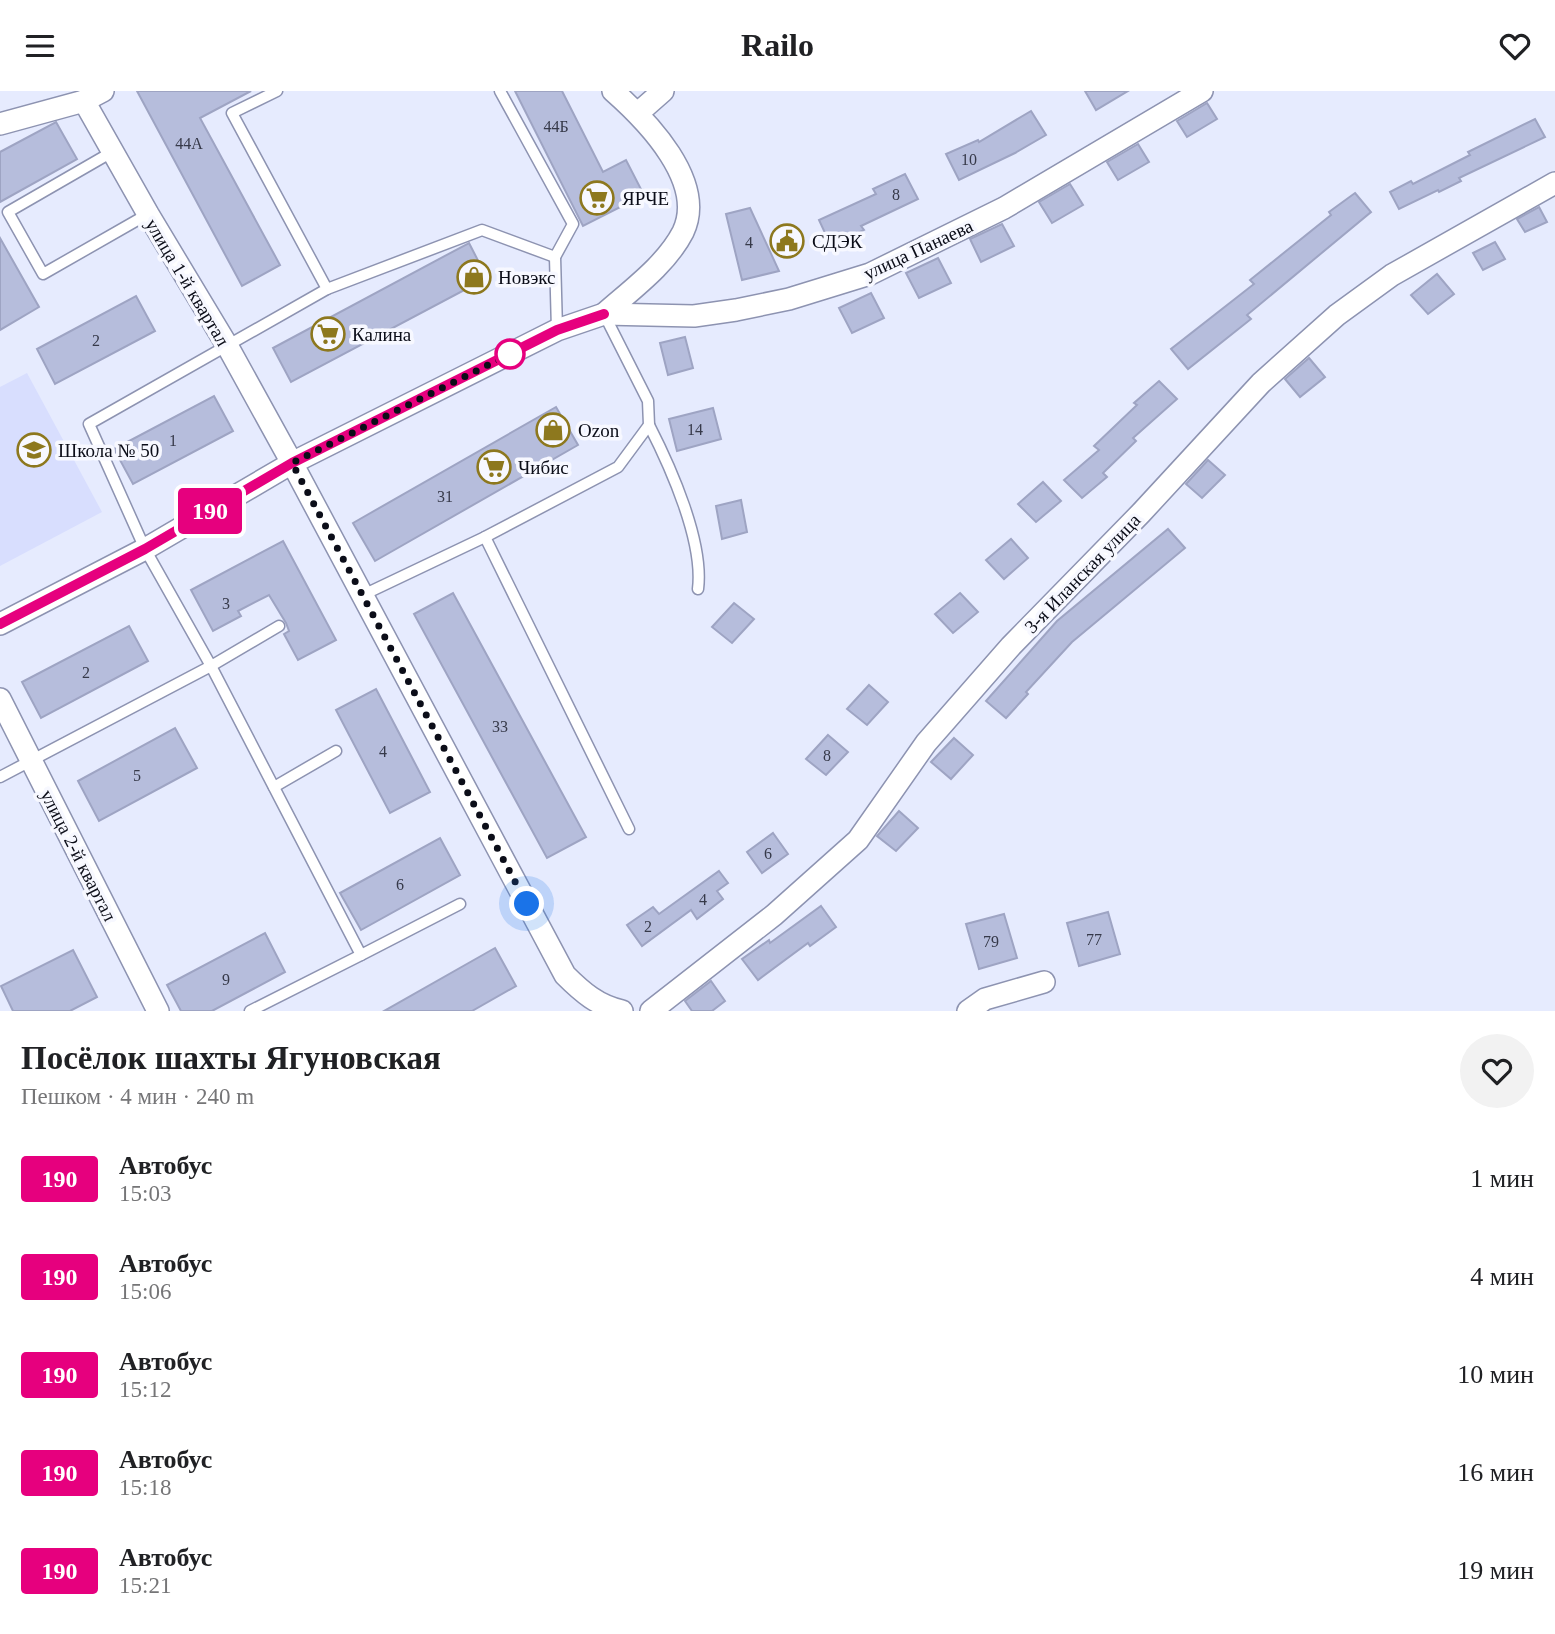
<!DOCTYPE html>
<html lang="ru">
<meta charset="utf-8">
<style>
:root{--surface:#fff;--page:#f2f2f2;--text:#202124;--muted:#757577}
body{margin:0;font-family:Georgia,serif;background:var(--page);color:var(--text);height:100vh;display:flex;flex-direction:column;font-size:26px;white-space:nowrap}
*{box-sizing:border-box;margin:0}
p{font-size:23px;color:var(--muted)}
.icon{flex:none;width:38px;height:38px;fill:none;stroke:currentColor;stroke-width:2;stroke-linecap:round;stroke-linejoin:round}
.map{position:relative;height:920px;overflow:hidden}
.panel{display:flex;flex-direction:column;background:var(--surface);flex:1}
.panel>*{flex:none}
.badge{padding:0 14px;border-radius:5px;font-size:24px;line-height:46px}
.you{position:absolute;width:35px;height:35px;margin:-18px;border:5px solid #fff;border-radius:50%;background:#1a73e8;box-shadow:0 0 0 10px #1a73e833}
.map>.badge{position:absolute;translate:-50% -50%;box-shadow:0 0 0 4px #fff}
.round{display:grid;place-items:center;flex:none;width:74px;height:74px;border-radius:37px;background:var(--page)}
.head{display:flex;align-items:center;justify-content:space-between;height:119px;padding:0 21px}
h1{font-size:33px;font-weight:800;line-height:52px}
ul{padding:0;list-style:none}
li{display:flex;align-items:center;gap:21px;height:98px;padding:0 21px}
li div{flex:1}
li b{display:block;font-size:26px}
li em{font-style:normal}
li .badge{min-width:77px;font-weight:700;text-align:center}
header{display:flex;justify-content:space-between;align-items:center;height:91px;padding:0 21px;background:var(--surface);font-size:32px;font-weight:800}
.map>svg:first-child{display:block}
.built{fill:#d8defe}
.building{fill:#b6bddc;stroke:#9ea4c3;stroke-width:2}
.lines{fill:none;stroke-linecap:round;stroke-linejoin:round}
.service-casing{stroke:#8d93b1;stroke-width:13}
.minor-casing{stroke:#8d93b1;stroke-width:24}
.service{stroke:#fff;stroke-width:10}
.minor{stroke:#fff;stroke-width:21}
.line-casing{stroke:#fff;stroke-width:16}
.line{stroke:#e6007e;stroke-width:10}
.walk{stroke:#0b0d18;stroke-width:7;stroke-dasharray:0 12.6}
.stop-dot{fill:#fff;stroke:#e6007e;stroke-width:3.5}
.labels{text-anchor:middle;stroke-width:7;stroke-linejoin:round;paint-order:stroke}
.number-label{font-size:16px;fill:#363949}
.poi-label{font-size:19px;fill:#0b0d18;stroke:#f7f8ff;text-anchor:start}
.street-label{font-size:19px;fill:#0b0d18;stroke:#f7f8ff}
</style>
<header><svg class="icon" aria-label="menu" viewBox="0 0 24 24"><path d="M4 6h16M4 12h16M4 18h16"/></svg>Railo<svg class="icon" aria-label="heart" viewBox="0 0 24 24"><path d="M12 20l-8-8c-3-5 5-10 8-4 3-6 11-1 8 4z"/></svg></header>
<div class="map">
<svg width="1555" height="920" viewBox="0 0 1555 920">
<rect width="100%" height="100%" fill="#e6ebfe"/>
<!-- built -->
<polygon class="built" points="27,282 102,421 0,475 0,296"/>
<!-- building -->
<g class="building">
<polygon points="137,0 251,0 200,27 280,174 242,195"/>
<polygon points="515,0 562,0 603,81 626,69 644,104 583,135"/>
<polygon points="1085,0 1128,0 1096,19"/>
<polygon points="1207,12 1217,28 1187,46 1177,30"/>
<polygon points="1031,20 1046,44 1015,62 959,89 946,63 978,49 979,51"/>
<polygon points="1535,28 1545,46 1459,87 1461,90 1439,101 1438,99 1399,118 1390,101 1411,90 1413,93 1470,64 1468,61"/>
<polygon points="56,31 77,68 0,111 0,61"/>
<polygon points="1138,53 1149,71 1118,89 1107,71"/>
<polygon points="905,83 918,108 861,135 864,139 831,155 819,129 876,103 873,98"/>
<polygon points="1070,93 1083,114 1052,132 1039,111"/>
<polygon points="1355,102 1371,121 1247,224 1251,228 1188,278 1171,258 1254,193 1250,189 1331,124 1329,121"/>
<polygon points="1539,116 1547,131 1525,141 1517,128"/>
<polygon points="750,117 779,180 742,189 726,123"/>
<polygon points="1002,133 1014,155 981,171 970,148"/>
<polygon points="0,147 39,216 0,239"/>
<polygon points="1495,151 1505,168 1483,179 1473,162"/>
<polygon points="469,152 487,187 291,291 273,257"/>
<polygon points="938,167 951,192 919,207 906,182"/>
<polygon points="1437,183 1454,203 1428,223 1411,204"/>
<polygon points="871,202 884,227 852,242 839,217"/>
<polygon points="136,205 155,240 55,293 37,258"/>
<polygon points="685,246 693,277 668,284 660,252"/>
<polygon points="1309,267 1325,286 1300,306 1285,288"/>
<polygon points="1159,290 1177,308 1133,347 1136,350 1103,382 1107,386 1082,407 1064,389 1099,359 1094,355 1137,314 1134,312"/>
<polygon points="214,305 233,340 133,393 114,358"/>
<polygon points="556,316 578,354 375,470 353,432"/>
<polygon points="713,317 721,348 677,360 669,328"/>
<polygon points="1208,369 1225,384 1202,407 1186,393"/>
<polygon points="1043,391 1061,410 1036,431 1018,413"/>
<polygon points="741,409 747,441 722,448 716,415"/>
<polygon points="1168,438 1185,457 1072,551 1026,601 1028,603 1006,627 986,610 1057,530"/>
<polygon points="1011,448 1028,467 1004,488 986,469"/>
<polygon points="283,450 336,549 298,569 284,543 289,540 286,532 269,504 238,520 241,525 213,540 191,499"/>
<polygon points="453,502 586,746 547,767 414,523"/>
<polygon points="960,502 978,521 953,542 935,523"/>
<polygon points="734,512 754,528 732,552 712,536"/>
<polygon points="129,535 148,570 41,627 22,591"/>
<polygon points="869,594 888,611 867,634 847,618"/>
<polygon points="376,598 430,701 390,722 336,619"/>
<polygon points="175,637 197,677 99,730 78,690"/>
<polygon points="828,644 848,661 826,684 806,668"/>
<polygon points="954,647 973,664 951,688 931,671"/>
<polygon points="899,720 918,737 896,760 877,745"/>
<polygon points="773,742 788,763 762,782 747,761"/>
<polygon points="440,747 460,784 361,839 340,802"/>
<polygon points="719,780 728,792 717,800 723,808 697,828 691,819 642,855 627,834 653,816 659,823"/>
<polygon points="821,815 836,836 810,855 808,852 758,889 742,868 769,849 770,852"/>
<polygon points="1108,821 1120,863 1079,875 1067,832"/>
<polygon points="1004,823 1017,867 979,878 966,833"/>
<polygon points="265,842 285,881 212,920 181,920 167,894"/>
<polygon points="495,857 516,895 472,920 384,920"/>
<polygon points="73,859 97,906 70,920 13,920 1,895"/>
<polygon points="711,890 725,910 712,920 692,920 685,910"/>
</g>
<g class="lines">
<defs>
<g id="service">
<polyline points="277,0 232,22 327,198 89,333 145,458 211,575 361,864 460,813"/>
<polyline points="500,0 573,133 555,166 557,239"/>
<polyline points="112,61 8,121 43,183 148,123"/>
<polyline points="327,198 482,139 555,166"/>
<polyline points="604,223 648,310 649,334 618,376 485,446 629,738"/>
<path d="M649,334C671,377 704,451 698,498"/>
<polyline points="363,504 485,446"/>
<polyline points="0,686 211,575 279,535"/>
<polyline points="274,696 336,660"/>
<polyline points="250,920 361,864"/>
</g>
<g id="minor">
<path d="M84,10L148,123L228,256L292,372L565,884C582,901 598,915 622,920"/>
<polyline points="638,22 663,0"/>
<polyline points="0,33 84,10 103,0"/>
<path d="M604,223C631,199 666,174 683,141C707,91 647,30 613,0"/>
<polyline points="0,533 145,458 292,372 557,239 604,223 694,225 736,219 789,208 870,183 1004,117 1202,0"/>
<polyline points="0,608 158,920"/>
<polyline points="651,920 774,824 858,749 926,652 1011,555 1141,422 1261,292 1337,224 1392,184 1555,92"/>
<polyline points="968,920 985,908 1044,891"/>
</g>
</defs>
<!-- service casing -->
<use href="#service" class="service-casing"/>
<!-- minor casing -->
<use href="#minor" class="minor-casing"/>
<!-- service -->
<use href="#service" class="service"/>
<!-- minor -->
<use href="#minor" class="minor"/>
</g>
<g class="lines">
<defs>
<polyline id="line" points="0,533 145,458 292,372 557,239 604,223"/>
</defs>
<!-- line casing -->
<use href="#line" class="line-casing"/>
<!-- line -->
<use href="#line" class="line"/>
<!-- walk -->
<polyline class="walk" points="510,263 292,372 527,813"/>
</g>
<!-- icons -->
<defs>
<symbol id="supermarket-ring" viewBox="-11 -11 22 22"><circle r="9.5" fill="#f7f8ff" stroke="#8d781e" stroke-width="1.5"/><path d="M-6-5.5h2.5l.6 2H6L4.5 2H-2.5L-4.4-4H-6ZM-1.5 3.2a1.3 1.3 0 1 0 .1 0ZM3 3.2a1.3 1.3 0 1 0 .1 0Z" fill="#8d781e"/></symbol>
<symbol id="civic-ring" viewBox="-11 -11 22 22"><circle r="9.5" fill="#f7f8ff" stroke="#8d781e" stroke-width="1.5"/><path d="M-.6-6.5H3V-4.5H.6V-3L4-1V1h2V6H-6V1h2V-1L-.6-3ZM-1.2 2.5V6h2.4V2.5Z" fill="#8d781e"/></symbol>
<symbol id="shop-ring" viewBox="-11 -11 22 22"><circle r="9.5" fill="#f7f8ff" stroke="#8d781e" stroke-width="1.5"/><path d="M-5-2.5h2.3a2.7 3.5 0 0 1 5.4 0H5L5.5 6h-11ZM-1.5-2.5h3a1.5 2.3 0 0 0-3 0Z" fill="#8d781e"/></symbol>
<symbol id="school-ring" viewBox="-11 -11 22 22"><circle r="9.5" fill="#f7f8ff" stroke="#8d781e" stroke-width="1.5"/><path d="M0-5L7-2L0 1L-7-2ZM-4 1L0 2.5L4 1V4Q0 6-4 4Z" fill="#8d781e"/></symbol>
</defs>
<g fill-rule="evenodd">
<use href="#supermarket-ring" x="578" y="88" width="38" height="38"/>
<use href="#civic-ring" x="768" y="131" width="38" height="38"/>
<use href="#shop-ring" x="455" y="167" width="38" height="38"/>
<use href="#supermarket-ring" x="309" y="224" width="38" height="38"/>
<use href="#shop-ring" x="534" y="320" width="38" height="38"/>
<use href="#school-ring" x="15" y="340" width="38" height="38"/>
<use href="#supermarket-ring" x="475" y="357" width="38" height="38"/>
</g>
<!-- markers -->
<circle class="stop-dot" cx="510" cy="263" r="14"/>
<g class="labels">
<!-- number labels -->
<g class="number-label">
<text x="556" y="41">44Б</text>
<text x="189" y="58">44А</text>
<text x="969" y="74">10</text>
<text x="896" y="109">8</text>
<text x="749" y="157">4</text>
<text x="96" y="255">2</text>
<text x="695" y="344">14</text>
<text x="173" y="355">1</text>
<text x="445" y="411">31</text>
<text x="226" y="518">3</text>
<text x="86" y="587">2</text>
<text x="500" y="641">33</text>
<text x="383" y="666">4</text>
<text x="827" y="670">8</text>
<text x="137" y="690">5</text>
<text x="768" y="768">6</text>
<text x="400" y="799">6</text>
<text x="703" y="814">4</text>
<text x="648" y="841">2</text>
<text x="1094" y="854">77</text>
<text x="991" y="856">79</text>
<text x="226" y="894">9</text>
</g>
<!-- poi labels -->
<g class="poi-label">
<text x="622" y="114">ЯРЧЕ</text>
<text x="812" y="157">СДЭК</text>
<text x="498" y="193">Новэкс</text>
<text x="352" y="250">Калина</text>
<text x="578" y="346">Ozon</text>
<text x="58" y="366">Школа № 50</text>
<text x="518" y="383">Чибис</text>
</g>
<!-- street labels -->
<g class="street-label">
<text transform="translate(918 158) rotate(-25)" y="7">улица Панаева</text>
<text transform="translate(188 191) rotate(59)" y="7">улица 1-й квартал</text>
<text transform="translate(1082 482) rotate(-46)" y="7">3-я Иланская улица</text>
<text transform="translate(79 764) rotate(63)" y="7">улица 2-й квартал</text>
</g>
</g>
</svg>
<div class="you" style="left:527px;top:813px"></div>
<b class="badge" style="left:210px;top:420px;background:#e6007e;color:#fff">190</b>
</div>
<section class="panel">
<div class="head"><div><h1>Посёлок шахты Ягуновская</h1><p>Пешком · 4 мин · 240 m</p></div><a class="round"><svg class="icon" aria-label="heart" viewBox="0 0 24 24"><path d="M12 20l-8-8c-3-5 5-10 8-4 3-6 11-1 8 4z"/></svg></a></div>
<ul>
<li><span class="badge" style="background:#e6007e;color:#fff">190</span><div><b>Автобус</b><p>15:03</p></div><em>1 мин</em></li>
<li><span class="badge" style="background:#e6007e;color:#fff">190</span><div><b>Автобус</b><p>15:06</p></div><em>4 мин</em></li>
<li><span class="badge" style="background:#e6007e;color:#fff">190</span><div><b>Автобус</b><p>15:12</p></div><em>10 мин</em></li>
<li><span class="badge" style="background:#e6007e;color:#fff">190</span><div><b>Автобус</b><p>15:18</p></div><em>16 мин</em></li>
<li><span class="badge" style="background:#e6007e;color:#fff">190</span><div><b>Автобус</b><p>15:21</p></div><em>19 мин</em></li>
</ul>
</section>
